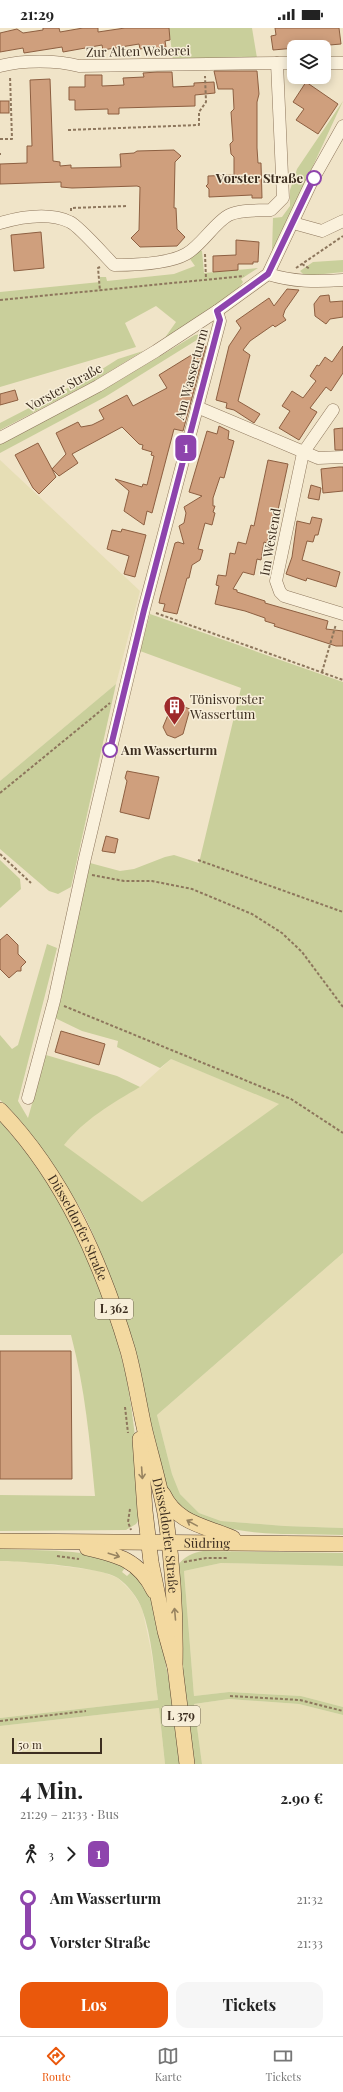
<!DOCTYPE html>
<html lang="de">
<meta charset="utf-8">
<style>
:root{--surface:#fff;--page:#f6f6f6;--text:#222;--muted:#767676;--line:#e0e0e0;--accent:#ea580c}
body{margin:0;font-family:"Playfair Display",serif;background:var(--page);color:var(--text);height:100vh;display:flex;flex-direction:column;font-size:15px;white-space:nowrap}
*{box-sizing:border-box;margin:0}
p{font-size:13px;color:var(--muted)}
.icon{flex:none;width:22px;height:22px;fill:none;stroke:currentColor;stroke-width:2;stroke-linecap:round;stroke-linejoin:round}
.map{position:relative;height:1736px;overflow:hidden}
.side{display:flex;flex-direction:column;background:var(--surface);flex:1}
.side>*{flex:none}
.badge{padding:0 8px;border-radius:6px;font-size:14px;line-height:26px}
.tools{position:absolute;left:287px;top:12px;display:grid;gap:8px}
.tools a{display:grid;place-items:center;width:44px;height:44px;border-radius:8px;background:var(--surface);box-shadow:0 2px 10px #0003;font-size:20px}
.scale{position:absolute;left:12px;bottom:10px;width:90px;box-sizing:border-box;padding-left:4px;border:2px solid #3d2e20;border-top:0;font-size:11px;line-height:14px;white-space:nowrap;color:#3d2e20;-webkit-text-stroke:3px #f7eed8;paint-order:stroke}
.map>.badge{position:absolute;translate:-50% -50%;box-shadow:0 0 0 2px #fff}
.legs{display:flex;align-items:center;gap:6px;height:44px;padding:0 20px;font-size:13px}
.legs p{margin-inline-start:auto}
.head{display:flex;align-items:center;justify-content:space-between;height:68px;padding:0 20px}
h1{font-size:22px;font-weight:700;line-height:30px}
.cta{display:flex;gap:8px;margin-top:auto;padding:8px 20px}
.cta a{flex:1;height:46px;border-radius:12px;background:var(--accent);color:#fff;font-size:16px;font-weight:700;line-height:46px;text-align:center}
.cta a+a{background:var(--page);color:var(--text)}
ul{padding:0 20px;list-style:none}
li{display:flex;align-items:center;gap:14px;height:44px;font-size:15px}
li i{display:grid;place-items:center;width:6px;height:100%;margin:0 5px;background:currentColor}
li i::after{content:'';width:10px;height:10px;margin:-5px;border:3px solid;border-radius:50%;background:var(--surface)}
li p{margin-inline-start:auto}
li:first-child i{background:linear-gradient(#0000 50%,currentColor 0)}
li:last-child i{background:linear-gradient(currentColor 50%,#0000 0)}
.status{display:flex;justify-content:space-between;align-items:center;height:28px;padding:0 20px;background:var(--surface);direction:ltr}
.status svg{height:11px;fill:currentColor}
.tab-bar{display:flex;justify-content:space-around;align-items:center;height:56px;border-top:1px solid var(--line);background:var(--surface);font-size:11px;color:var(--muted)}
.tab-bar a{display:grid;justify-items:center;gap:2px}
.tab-bar .on{color:var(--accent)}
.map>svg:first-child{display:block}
.farmland{fill:#e6deb5}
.green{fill:#c9cf9b}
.building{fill:#cf9f7d;stroke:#8d5f41}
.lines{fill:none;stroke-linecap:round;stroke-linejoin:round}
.minor-casing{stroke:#8d765c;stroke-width:13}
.major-casing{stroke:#5b4430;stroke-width:16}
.path{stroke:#8d765c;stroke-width:2;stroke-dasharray:3 2;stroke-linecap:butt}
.minor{stroke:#faf1dc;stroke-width:12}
.major{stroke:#f3d9a0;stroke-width:15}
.oneway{stroke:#988460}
.line-1-casing{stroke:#fff;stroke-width:9}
.line-1{stroke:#8e44ad;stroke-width:6}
.stop-1-dot{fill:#fff;stroke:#8e44ad;stroke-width:2}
.labels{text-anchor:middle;stroke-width:3;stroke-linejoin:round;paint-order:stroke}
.shield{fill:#f7eed8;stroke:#756857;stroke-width:1}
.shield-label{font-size:12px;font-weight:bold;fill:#3d2e20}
.street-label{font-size:13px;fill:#3d2e20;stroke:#f7eed8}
.stop-label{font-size:13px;font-weight:bold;fill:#3d2e20;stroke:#f7eed8;text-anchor:end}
.poi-label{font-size:13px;fill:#3d2e20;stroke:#f7eed8;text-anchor:start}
</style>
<div class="status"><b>21:29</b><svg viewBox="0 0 49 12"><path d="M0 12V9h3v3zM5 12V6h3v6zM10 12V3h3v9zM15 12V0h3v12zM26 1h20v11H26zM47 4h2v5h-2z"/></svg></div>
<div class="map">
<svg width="343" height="1736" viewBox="0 0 343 1736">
<rect width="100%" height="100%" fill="#f0e4c8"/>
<!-- farmland -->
<g class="farmland">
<polygon points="0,432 140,563 116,656 0,753"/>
<polygon points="171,1031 280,1076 142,1175 63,1117 88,1091 106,1078 140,1059"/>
<polygon points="343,1225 343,1500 285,1498 221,1493 199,1485 180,1466 172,1446 157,1387"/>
<polygon points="0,1533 23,1533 100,1543 118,1550 132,1564 142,1580 151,1622 158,1672 0,1690"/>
<polygon points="221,1535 343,1538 343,1679 301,1668 229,1664 194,1668 184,1543"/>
<polygon points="229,1671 299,1676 343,1687 343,1736 202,1736 194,1676"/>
<polygon points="159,1680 165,1736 0,1736 0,1698"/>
</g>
<!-- green -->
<g class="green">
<polygon points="169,0 252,0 257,30 173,33"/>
<polygon points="343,73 312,140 288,198 272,224 273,190 282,189 290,178 290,162 297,141"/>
<polygon points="198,223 202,223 204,245 258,240 241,251 243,254 235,265 164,311 176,294 156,278 125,295 136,319 0,359 0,264 100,254 100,249 106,249 107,253 174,246 195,238 190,231"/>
<polygon points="343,232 343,244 305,248 300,243 313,234"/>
<polygon points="208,305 105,369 0,425 0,415 117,354 195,307"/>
<polygon points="143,323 94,353 0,402 0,395 91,348 118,331"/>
<path d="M150,586L343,654V1225L157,1387L172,1446L180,1466L199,1485L221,1493L285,1498L343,1500V1507C292,1505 230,1511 184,1484C178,1481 173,1472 168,1466C145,1375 127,1276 86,1191C78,1175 66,1158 56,1143C40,1117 23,1092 0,1072V1007L12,1021L18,1017L47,916L57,920L18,1073L28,1090L46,1027L117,1048L140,1059C111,1076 85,1091 64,1117L142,1174L279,1076L171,1031L160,1040L117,1019L118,1013L82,1003L55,990L90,835L120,843L134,841L165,829L174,827L199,835L241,660L140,623Z"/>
<polygon points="116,656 71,859 58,866 49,863 0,821 0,753"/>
<polygon points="0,832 20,851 21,861 0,880"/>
<path d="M0,1093L36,1136L72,1196L110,1285L126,1347L131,1377L135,1408L140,1490L136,1496L126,1502L0,1503V1467L95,1468C90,1414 85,1360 71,1307H0Z"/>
<path d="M0,1521C43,1523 87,1520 127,1537L122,1544L127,1548L133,1542L143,1552L156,1583L170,1659L180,1736H165L159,1680L0,1698V1690L158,1672C154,1642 152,1609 142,1581C138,1570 128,1557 118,1550C101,1539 23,1533 0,1533Z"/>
<path d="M203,1523L343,1525V1538L221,1535L184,1543L194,1668L229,1664L301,1668L343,1679V1687L299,1676L229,1671L194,1676L202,1736H193L181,1627L178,1537C185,1528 192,1525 203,1523Z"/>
</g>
<!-- building -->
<g class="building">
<polygon points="43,0 59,0 60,4 83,0 98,0 98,4 125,0 169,0 170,12 165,13 166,19 154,21 154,19 140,21 139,16 103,22 102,17 63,24 62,19 24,25 23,20 0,24 0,5 17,1 23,5 43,2"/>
<polygon points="275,0 339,0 341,16 273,22 271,8 276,7"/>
<polygon points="214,43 257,43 259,66 257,74 257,120 258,135 261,135 262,170 252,170 252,167 209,169 209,161 206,158 208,156 208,148 234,147 234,129 231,126 230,116 233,113 231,84 234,81 233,61 218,61"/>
<polygon points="157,44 172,44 173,59 194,58 194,55 214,54 215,65 195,67 195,78 119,80 119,86 108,86 108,81 75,82 75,72 69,72 69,59 85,59 85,47 102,47 102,58 124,57 123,50 144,49 143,45"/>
<polygon points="50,51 53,133 60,134 60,138 71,137 71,140 121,139 120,126 134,125 137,123 174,122 181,128 175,134 174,180 176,180 177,201 185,209 177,218 140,219 131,210 139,202 140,159 137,158 72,160 61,159 61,154 0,156 0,136 27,135 27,118 32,118 30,52"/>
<polygon points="306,54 338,76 318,106 296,92 304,81 293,74"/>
<rect x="0" y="73" width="9" height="12"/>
<polygon points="41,204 44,240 14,243 11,207"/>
<polygon points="236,212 259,214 258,234 253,234 253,236 238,236 238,242 213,244 213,228 236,227"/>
<polygon points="287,261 299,262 285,282 283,288 286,292 275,299 273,297 250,313 243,322 250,327 238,373 260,386 254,395 234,382 226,380 227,375 216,372 229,318 241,300 236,293 269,270 274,278"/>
<polygon points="329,267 330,274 343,273 343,289 330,291 326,296 315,288 314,276 320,268"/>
<polygon points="206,318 183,403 174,401 152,485 147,483 144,497 124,483 129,463 115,451 142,459 143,456 147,457 154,428 151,427 152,424 142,421 143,417 139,416 122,399 72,426 78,435 59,448 52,441 56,449 39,466 33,460 15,427 38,415 52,441 66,426 56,405 78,394 81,399 92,397 104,391 99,382 127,367 133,378 167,360 159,347"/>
<polygon points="343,318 343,345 331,363 326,359 310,380 317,384 299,412 279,400 290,383 282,378 292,363 303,370 316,353 310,348 317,337 319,338 325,329 332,334"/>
<polygon points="15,362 18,372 0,377 0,366"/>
<polygon points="219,398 229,403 228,411 234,413 224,450 220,449 213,470 213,478 215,478 213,484 215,485 212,497 205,495 198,521 203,522 200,532 192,537 189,550 187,550 177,586 163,583 165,576 159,575 160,570 175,515 178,514 184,516 179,498 184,495 186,485 184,479 202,468 189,464 207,403 217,406"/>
<polygon points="343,400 343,422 335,422 334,401"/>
<polygon points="268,432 288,436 273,505 270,504 267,515 264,514 261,532 257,531 254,547 243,544 233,561 237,562 237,564 265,573 265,575 328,593 326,601 343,603 343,618 336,618 274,598 275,596 265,593 265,590 245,583 215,576 219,558 216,557 218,547 226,548 230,525 235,526 238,514 246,516 251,497 254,498"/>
<polygon points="339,439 343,439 343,463 323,465 321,441"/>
<polygon points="311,457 321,460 319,472 308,470"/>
<polygon points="312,489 322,491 318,507 315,507 313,514 307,513 302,532 340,544 336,559 307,550 306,553 286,546 292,529 297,493 310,496"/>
<polygon points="122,501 146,507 135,549 124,546 129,528 107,521 112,502 121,504"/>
<polygon points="173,675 190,681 183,706 175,710 167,707 163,699"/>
<polygon points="127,743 159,749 149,791 120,784 127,753 125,750"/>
<polygon points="106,808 118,811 115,825 102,823"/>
<polygon points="7,906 18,917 18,926 26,934 21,939 21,943 17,943 9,950 0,941 0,912"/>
<polygon points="61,1003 105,1016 99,1037 55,1024"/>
<polygon points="0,1323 71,1323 72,1451 0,1451"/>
</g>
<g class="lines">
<defs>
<g id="minor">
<polyline points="324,35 343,35"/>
<path d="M0,38C22,32 57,32 79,38L277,35"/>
<path d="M0,195C21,189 49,184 70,194C79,198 105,228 114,237C135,237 168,236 186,226C201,218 215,194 229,187C241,181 257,183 271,182L283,170L277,35H294"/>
<polyline points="293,195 322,203 343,193"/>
<path d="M268,246C293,254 317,254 343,252"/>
<polyline points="197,379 318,430 343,429"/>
<polyline points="333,382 303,425 276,553 280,564 284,568 343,586"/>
<polyline points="0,410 98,358 156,323 217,283 268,246 312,153 343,98"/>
<polyline points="28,1070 54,973 85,830 144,581 220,293 217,283"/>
</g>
<g id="major">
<path id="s1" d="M0,1082C64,1148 102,1236 128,1323C135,1349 139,1377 145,1403C152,1431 160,1458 165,1485C173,1536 176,1588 175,1639"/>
<polyline points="140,1411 145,1483 151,1534 165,1603 175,1639 187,1736"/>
<path d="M163,1466C177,1496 206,1498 233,1510"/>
<path id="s2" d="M0,1513L343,1516"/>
<path d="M87,1520C118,1527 139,1532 154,1563"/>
</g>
</defs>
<!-- minor casing -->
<use href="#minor" class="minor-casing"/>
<!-- major casing -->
<use href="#major" class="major-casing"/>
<!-- path -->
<g class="path">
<polyline points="68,102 199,97 199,84 206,74 205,48"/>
<polyline points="0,111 12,111 10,48"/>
<polyline points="0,126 1,126"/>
<polyline points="71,183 71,180 127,178"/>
<polyline points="205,226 206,251"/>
<polyline points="302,236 310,241"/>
<polyline points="100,239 98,240 100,263"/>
<polyline points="296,240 343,208"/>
<polyline points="0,272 244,248"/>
<polyline points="156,585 343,652"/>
<polyline points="322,644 336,596"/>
<polyline points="0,765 110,675"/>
<polyline points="0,826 31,855"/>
<polyline points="198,832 343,884"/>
<polyline points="92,847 124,853 152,853 192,861 252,886 282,905 302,924 343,979"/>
<polyline points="64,978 291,1071 343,1105"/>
<polyline points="125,1379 128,1405"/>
<polyline points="130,1481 128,1494 131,1502"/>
<polyline points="57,1528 79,1531"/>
<polyline points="184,1534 206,1530 228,1530"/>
<polyline points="230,1668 300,1672 343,1683"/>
<polyline points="0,1693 86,1683"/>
</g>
<!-- minor -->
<use href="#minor" class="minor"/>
<!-- major -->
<use href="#major" class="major"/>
</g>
<!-- one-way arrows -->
<defs><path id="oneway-shaft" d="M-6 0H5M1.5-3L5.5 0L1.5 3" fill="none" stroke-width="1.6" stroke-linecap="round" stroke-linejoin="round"/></defs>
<g class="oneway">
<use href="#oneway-shaft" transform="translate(142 1445) rotate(86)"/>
<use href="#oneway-shaft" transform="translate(192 1495) rotate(-151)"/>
<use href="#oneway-shaft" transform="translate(114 1527) rotate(18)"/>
<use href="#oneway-shaft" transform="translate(175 1586) rotate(-95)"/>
</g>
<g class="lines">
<defs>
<polyline id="line-1" points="110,722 144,582 220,292 217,283 268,246 314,150"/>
</defs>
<!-- line-1 casing -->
<use href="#line-1" class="line-1-casing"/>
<!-- line-1 -->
<use href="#line-1" class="line-1"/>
</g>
<!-- icons -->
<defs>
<symbol id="building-pin" viewBox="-11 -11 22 30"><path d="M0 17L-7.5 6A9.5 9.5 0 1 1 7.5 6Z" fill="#9e2a2b" stroke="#f7eed8"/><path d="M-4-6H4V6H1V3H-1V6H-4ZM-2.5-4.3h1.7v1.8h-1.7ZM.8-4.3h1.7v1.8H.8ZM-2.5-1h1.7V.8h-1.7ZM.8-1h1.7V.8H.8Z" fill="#fff"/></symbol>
</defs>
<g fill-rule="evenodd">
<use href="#building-pin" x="162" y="666" width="25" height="34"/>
</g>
<!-- markers -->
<g class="stop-1-dot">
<circle cx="314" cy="150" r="7"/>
<circle cx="110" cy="722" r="7"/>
</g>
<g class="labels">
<!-- shield labels -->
<g class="shield">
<rect x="95" y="1271" width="38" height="20" rx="3"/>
<rect x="162" y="1678" width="38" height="20" rx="3"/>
</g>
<g class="shield-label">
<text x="114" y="1285">L 362</text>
<text x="181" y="1692">L 379</text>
</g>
<!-- street labels -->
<g class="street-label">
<text transform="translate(138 23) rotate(-1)" y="5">Zur Alten Weberei</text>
<text transform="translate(191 346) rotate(-75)" y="5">Am Wasserturm</text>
<text transform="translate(64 359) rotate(-29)" y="5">Vorster Straße</text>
<text transform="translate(270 514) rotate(-80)" y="5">Im Westend</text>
<text dy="5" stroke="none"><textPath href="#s1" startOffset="142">Düsseldorfer Straße</textPath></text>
<text dy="5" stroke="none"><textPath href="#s1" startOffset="464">Düsseldorfer Straße</textPath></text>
<text dy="5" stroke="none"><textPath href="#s2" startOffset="207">Südring</textPath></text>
</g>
<!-- stop labels -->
<g class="stop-label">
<text x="303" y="155">Vorster Straße</text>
<text x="121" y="727" text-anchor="start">Am Wasserturm</text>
</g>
<!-- poi labels -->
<g class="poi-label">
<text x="190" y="676">Tönisvorster<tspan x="190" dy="15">Wassertum</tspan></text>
</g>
</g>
</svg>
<div class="tools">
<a><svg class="icon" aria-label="layers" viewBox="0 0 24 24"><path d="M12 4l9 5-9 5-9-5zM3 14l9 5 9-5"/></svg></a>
</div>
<div class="scale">50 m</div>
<b class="badge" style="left:186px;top:420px;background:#8e44ad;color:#fff">1</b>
</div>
<section class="side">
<div class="head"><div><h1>4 Min.</h1><p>21:29 – 21:33 · Bus</p></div><b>2.90 €</b></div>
<div class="legs"><svg class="icon" aria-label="walk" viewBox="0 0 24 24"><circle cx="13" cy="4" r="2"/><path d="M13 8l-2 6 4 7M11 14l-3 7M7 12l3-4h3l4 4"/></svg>3<svg class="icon" aria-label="forward" viewBox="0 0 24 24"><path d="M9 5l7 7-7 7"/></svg><b class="badge" style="background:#8e44ad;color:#fff">1</b></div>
<ul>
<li><i style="color:#8e44ad"></i><b>Am Wasserturm</b><p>21:32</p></li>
<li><i style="color:#8e44ad"></i><b>Vorster Straße</b><p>21:33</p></li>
</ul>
<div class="cta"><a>Los</a><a>Tickets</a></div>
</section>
<nav class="tab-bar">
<a class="on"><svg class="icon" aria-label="directions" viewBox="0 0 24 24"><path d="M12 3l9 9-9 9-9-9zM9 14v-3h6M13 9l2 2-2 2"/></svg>Route</a>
<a><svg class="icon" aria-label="map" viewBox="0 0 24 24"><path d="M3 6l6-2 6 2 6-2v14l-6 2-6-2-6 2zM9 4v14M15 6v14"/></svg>Karte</a>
<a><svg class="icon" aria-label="tickets" viewBox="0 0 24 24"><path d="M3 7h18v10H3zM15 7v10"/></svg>Tickets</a>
</nav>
